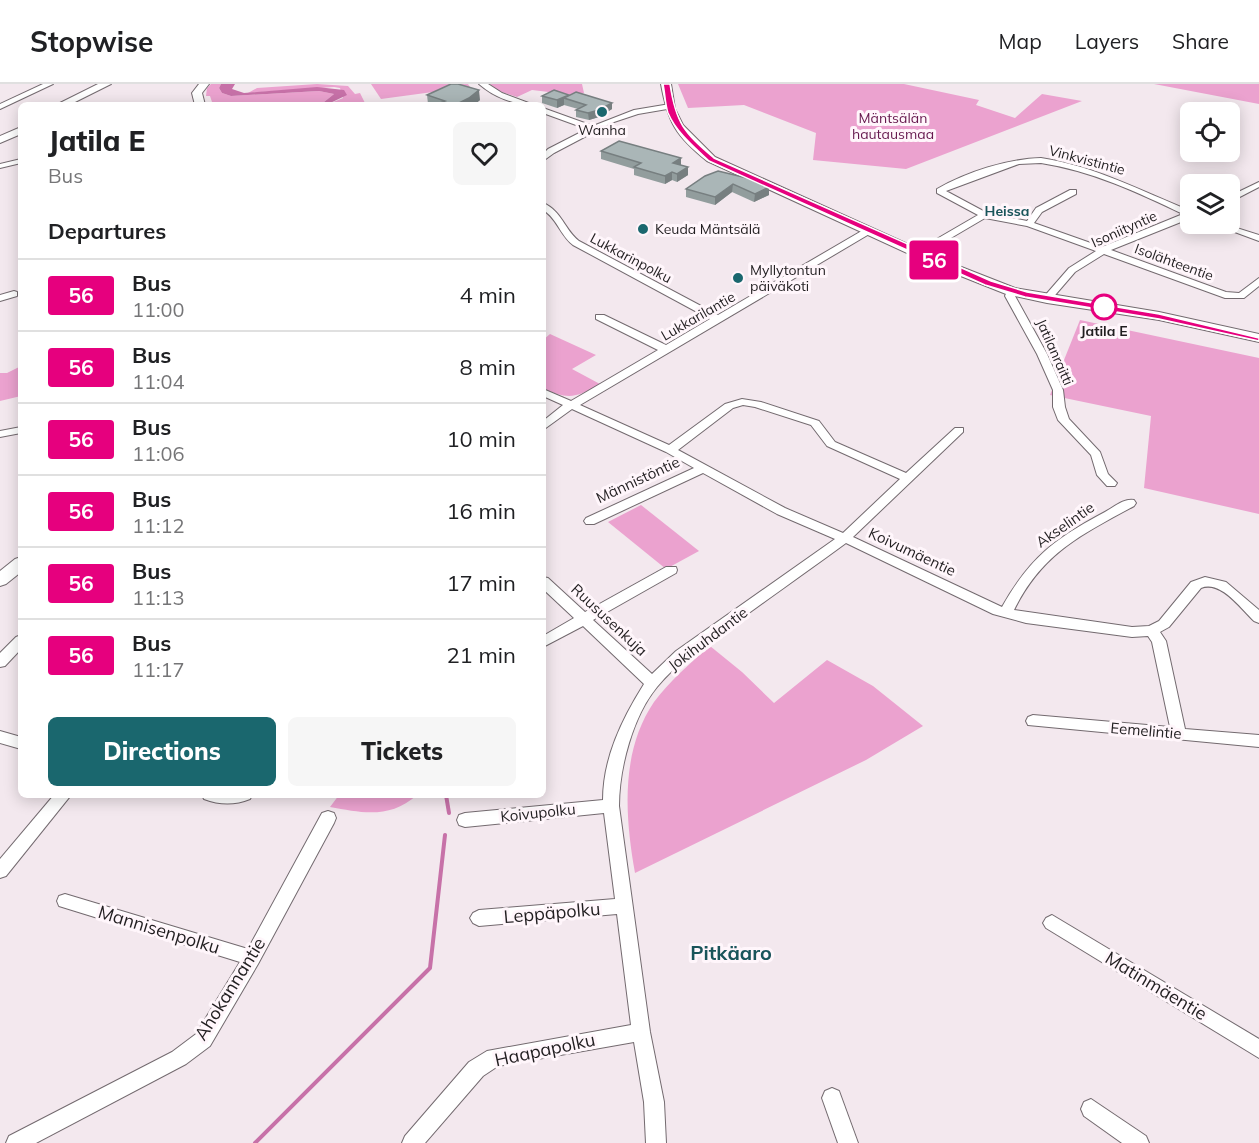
<!DOCTYPE html>
<meta charset="utf-8">
<style>
:root{--surface:#fff;--page:#f6f6f6;--text:#202124;--muted:#757577;--line:#e0e0e0;--accent:#1a676e}
body{margin:0;font-family:Mulish,sans-serif;background:var(--page);color:var(--text);height:100vh;display:flex;flex-direction:column;font-size:22px;white-space:nowrap}
*{box-sizing:border-box;margin:0}
p{font-size:20px;color:var(--muted)}
.icon{flex:none;width:33px;height:33px;fill:none;stroke:currentColor;stroke-width:2;stroke-linecap:round;stroke-linejoin:round}
.map{position:relative;flex:1;overflow:hidden}
.details{position:absolute;left:18px;top:18px;width:528px;height:696px;display:flex;flex-direction:column;background:var(--surface);border-radius:9px;box-shadow:0 3px 15px #0003}
.details>*{flex:none}
.badge{padding:0 12px;border-radius:4px;font-size:21px;line-height:39px}
.fabs{position:absolute;left:1180px;top:18px;display:grid;gap:12px}
.fabs a{display:grid;place-items:center;width:60px;height:60px;border-radius:9px;background:var(--surface);box-shadow:0 3px 15px #0003;font-size:30px}
.map>.badge{position:absolute;translate:-50% -50%;box-shadow:0 0 0 3px #fff}
h2{padding:0 30px;font-size:22px;line-height:54px}
.round{display:grid;place-items:center;flex:none;width:63px;height:63px;border-radius:9px;background:var(--page)}
.head{display:flex;align-items:center;justify-content:space-between;height:102px;padding:0 30px}
h1{font-size:28px;font-weight:800;line-height:45px}
.primary-button{display:flex;gap:12px;margin-top:auto;padding:12px 30px}
.primary-button a{flex:1;height:69px;border-radius:9px;background:var(--accent);color:#fff;font-size:24px;font-weight:800;line-height:69px;text-align:center}
.primary-button a+a{background:var(--page);color:var(--text)}
ul{padding:0;list-style:none}
li{display:flex;align-items:center;gap:18px;height:72px;padding:0 30px;border-top:2px solid var(--line)}
li div{flex:1}
li b{display:block;font-size:22px}
li em{font-style:normal}
li .badge{min-width:66px;font-weight:700;text-align:center}
header{display:flex;align-items:center;gap:36px;box-sizing:border-box;height:84px;padding:0 30px;background:var(--surface);border-bottom:2px solid var(--line)}
header strong{font-size:28px}
nav{display:flex;gap:33px;margin-inline-start:auto;font-size:21px}
.map>svg:first-child{display:block}
.green{fill:#eba2cf}
.water{fill:#c771a8}
.lines{fill:none;stroke-linecap:round;stroke-linejoin:round}
.stream{stroke:#c771a8;stroke-width:4}
.minor-casing{stroke:#736a6f;stroke-width:2}
.major-casing{stroke:#736a6f;stroke-width:2}
.minor{fill:#fff;fill-rule:evenodd}
.major{fill:#fff;fill-rule:evenodd}
.wall{fill:#929d9d}
.shaded-wall{fill:#777f80}
.building{fill:#aab6b7;stroke:#777f80;stroke-width:1.5}
.line{fill:#e6007e;stroke:#fff;stroke-width:1.5}
.poi-dot{fill:#1a676e;stroke:#fff6fb;stroke-width:2}
.stop-dot{fill:#fff;stroke:#e6007e;stroke-width:3}
.labels{text-anchor:middle;stroke-width:6;stroke-linejoin:round;paint-order:stroke}
.far-park-label{font-size:14px;fill:#66184e;stroke:#fff6fb}
.far-poi-label{font-size:14px;fill:#211e20;stroke:#fff6fb;text-anchor:start}
.far-street-label{font-size:14px;fill:#211e20;stroke:#fff6fb}
.far-neighbourhood-label{font-size:14px;font-weight:bold;fill:#19545a;stroke:#fff6fb}
.far-stop-label{font-size:14px;font-weight:bold;fill:#211e20;stroke:#fff6fb}
.street-label{font-size:15px;fill:#211e20;stroke:#fff6fb}
.near-street-label{font-size:18px;fill:#211e20;stroke:#fff6fb}
.near-neighbourhood-label{font-size:20px;font-weight:bold;fill:#19545a;stroke:#fff6fb}
</style>
<header>
<strong>Stopwise</strong>
<nav><a>Map</a><a>Layers</a><a>Share</a></nav>
</header>
<div class="map">
<svg width="1259" height="1059" viewBox="0 0 1259 1059">
<rect width="100%" height="100%" fill="#f3e8ee"/>
<!-- green -->
<g class="green">
<polygon points="211,0 221,0 219,4 222,9 231,12 319,7 334,10 324,18 310,21 213,21 210,12 206,12 207,4"/>
<polygon points="317,0 348,2 355,10 360,9 366,21 326,21 343,14 340,4 334,3 248,9 257,4"/>
<polygon points="371,0 468,0 470,3 381,15"/>
<polygon points="490,0 582,0 584,9 574,11 532,6 517,13 499,7"/>
<polygon points="678,0 904,0 979,16 976,21 1015,34 1042,10 1082,17 906,85 813,76 816,49 744,21 688,24"/>
<polygon points="1154,0 1259,0 1259,20"/>
<polygon points="1080,236 1259,274 1259,430 1144,404 1151,332 1050,311"/>
<path d="M550,250L596,271L572,285L600,300C577,314 567,316 543,304V256Z"/>
<polygon points="21,282 21,312 0,317 0,289 7,289"/>
<polygon points="641,421 699,467 666,485 608,438"/>
<path d="M710,562L742,588L774,619L827,576L873,602L923,642L866,676L635,789C625,733 620,668 654,618C670,597 690,579 710,562Z"/>
<path d="M339,711H417C390,735 363,729 330,723Z"/>
</g>
<!-- water -->
<polygon class="water" points="221,0 235,0 232,5 244,9 317,3 344,6 347,11 326,21 310,21 324,18 334,10 319,7 231,12 222,9 219,4"/>
<g class="lines">
<!-- stream -->
<g class="stream">
<polyline points="446,711 449,729"/>
<polyline points="255,1059 430,884 445,751"/>
</g>
<defs>
<g id="minor">
<polygon points="43,0 53,0 0,25 0,20"/>
<path d="M479,0H488L502,9L534,21C514,21 494,13 479,0Z"/>
<polygon points="670,20 673,20 673,24 638,30 611,39 554,69 543,77 543,70 548,65 587,45 543,29 543,24 593,42 634,26"/>
<path d="M1041,74C1095,82 1141,107 1191,127V134L1111,166L1226,208L1239,209L1259,194V202L1244,214H1225L1104,170L1075,188L1050,217L1047,218L1042,215L1069,184L1096,167L1027,142L985,134L922,171H916V167L978,131L937,109V105C967,88 1007,75 1041,74ZM1041,79C1092,87 1137,108 1183,130L1102,163L1034,139L1042,128L1076,110V106H1070L1036,124L1027,137L987,129L946,107L1019,80Z"/>
<polygon points="21,75 21,79 0,84 0,80"/>
<polygon points="1259,98 1259,103 1230,118 1230,112"/>
<path d="M543,119C562,127 564,145 579,157L718,231L865,145H871V149L580,321L669,361L725,320L742,315L761,318L819,337L835,358L906,389L955,344H963V348L853,453L1002,523C1030,473 1056,454 1105,428C1114,423 1124,414 1134,416L1136,419L1134,422C1081,451 1042,469 1014,526L1132,543L1149,542L1159,537L1191,498L1205,493L1226,498L1259,526V539L1254,537C1241,525 1221,496 1201,504L1169,543L1160,548L1166,557L1185,645L1259,651V663L1028,641L1026,637L1028,633L1033,631L1170,643L1152,558L1148,552L1132,553L1026,539L993,530L846,459C808,487 769,514 731,542C706,560 677,578 657,603C633,632 619,684 619,722L650,948L664,1018L666,1059H646L644,1018L634,958L498,982L483,992L425,1059H402L405,1052L469,978L487,967L631,941L617,830L479,842L473,839L470,834L473,829L479,826L615,815L604,729L465,743L459,741L457,736L459,731L465,729L603,716C603,674 622,635 644,600L583,542L543,563V552L574,534L543,505V493L548,494L585,528L666,483H676L677,486L676,489L593,536L652,590L676,567L835,455L777,430L703,389L594,440H586L584,437L586,434L694,384L666,368L572,325L543,346V337L563,321L543,312V305L571,317L658,266L596,235V231H604L666,261L710,235L573,161C560,151 557,134 543,126ZM743,321L755,323L811,341L827,362L900,395L843,449L785,424L678,366L733,324Z"/>
<polygon points="1213,140 1224,140 1259,151 1259,157"/>
<polygon points="1008,205 1016,207 1015,212 1047,270 1063,306 1065,323 1069,335 1100,368 1108,390 1117,399 1115,402 1107,402 1097,391 1091,371 1058,336 1053,323 1053,306 1037,270 1005,212"/>
<polygon points="14,207 17,208 17,212 0,217 0,211"/>
<polygon points="21,343 21,349 0,353 0,347"/>
<polygon points="21,551 21,565 5,582 0,583 0,569 16,553"/>
<polygon points="0,647 21,653 21,665 0,659"/>
<polygon points="54,711 71,711 6,792 0,794 0,775"/>
<path d="M202,711H252L250,715C235,721 220,721 204,715Z"/>
<polygon points="328,727 334,729 336,734 334,739 258,880 210,962 186,980 36,1059 6,1059 9,1052 172,968 196,950 240,878 59,822 57,817 59,812 65,810 248,865 322,729"/>
<polygon points="1052,831 1259,955 1259,974 1046,844 1043,839 1046,834"/>
<polygon points="832,1004 839,1007 858,1059 838,1059 822,1014 825,1007"/>
<polygon points="1091,1015 1146,1052 1149,1059 1122,1059 1084,1032 1081,1025 1084,1018"/>
</g>
<g id="major">
<polygon points="98,0 111,0 69,21 56,21"/>
<polygon points="199,0 209,0 202,9 205,21 195,21 192,9"/>
<path d="M661,0H671L675,25L683,41L715,73L941,175L1015,204L1159,228L1259,250V258L1159,236L1047,219L1006,210L933,181L707,77C676,52 668,39 661,0Z"/>
<polygon points="21,43 21,50 0,59 0,52"/>
<polygon points="21,473 21,488 6,500 0,502 0,487 15,475"/>
</g>
</defs>
<!-- minor casing -->
<use href="#minor" class="minor-casing"/>
<!-- major casing -->
<use href="#major" class="major-casing"/>
<!-- minor -->
<use href="#minor" class="minor"/>
<!-- major -->
<use href="#major" class="major"/>
</g>
<!-- wall -->
<g class="wall">
<polygon points="427,11 480,16 474,21 430,21 428,20"/>
<polygon points="542,12 569,12 612,25 599,33 589,36 576,33 576,26 578,25 564,21 557,24 542,19"/>
<polygon points="601,67 681,81 688,83 688,91 677,98 672,96 665,100 634,91 634,85 601,75"/>
<polygon points="705,92 769,103 769,111 754,118 732,108 715,121 686,113 686,105"/>
</g>
<!-- shaded-wall -->
<g class="shaded-wall">
<polygon points="479,6 480,16 474,21 455,21"/>
<polygon points="569,11 564,14 564,21 557,24 557,16"/>
<polygon points="612,19 612,25 599,33 589,36 588,29"/>
<polygon points="681,74 681,82 673,79"/>
<polygon points="688,83 688,91 677,98 677,90"/>
<polygon points="672,88 672,96 665,100 665,92"/>
<polygon points="733,100 732,108 715,121 715,113"/>
<polygon points="769,103 769,111 754,118 755,110"/>
</g>
<!-- building -->
<g class="building">
<polygon points="451,0 458,0 479,6 469,14 455,21 435,21 445,17 427,11"/>
<polygon points="554,6 569,11 557,16 542,12"/>
<polygon points="576,8 612,19 599,26 588,29 576,26 586,21 564,14"/>
<polygon points="619,57 681,74 673,79 688,83 677,90 672,88 665,92 634,83 641,79 601,67"/>
<polygon points="718,87 747,94 769,103 755,110 733,100 715,113 686,105 705,92"/>
</g>
<!-- line -->
<path class="line" d="M663,0H670C676,40 684,48 714,74L991,197L1027,208L1159,230L1259,254V257L1159,235L1025,213L985,201L709,77C694,63 676,48 668,29C665,20 665,9 663,0Z"/>
<!-- markers -->
<g class="poi-dot">
<circle cx="602" cy="28" r="6"/>
<circle cx="643" cy="145" r="6"/>
<circle cx="738" cy="194" r="6"/>
</g>
<circle class="stop-dot" cx="1104" cy="223" r="12"/>
<g class="labels">
<!-- far-park labels -->
<g class="far-park-label">
<text x="893" y="39">Mäntsälän<tspan x="893" dy="16">hautausmaa</tspan></text>
</g>
<!-- far-poi labels -->
<g class="far-poi-label">
<text x="602" y="51" text-anchor="middle">Wanha</text>
<text x="655" y="150">Keuda Mäntsälä</text>
<text x="750" y="191">Myllytontun<tspan x="750" dy="16">päiväkoti</tspan></text>
</g>
<!-- far-street labels -->
<g class="far-street-label">
<text transform="translate(1087 76) rotate(15)" y="5">Vinkvistintie</text>
<text transform="translate(1124 145) rotate(-24)" y="5">Isoniityntie</text>
<text transform="translate(631 174) rotate(28)" y="5">Lukkarinpolku</text>
<text transform="translate(1174 178) rotate(20)" y="5">Isolähteentie</text>
<text transform="translate(698 232) rotate(-30)" y="5">Lukkarilantie</text>
<text transform="translate(1055 268) rotate(66)" y="5">Jatilanraitti</text>
</g>
<!-- far-neighbourhood labels -->
<g class="far-neighbourhood-label">
<text x="1007" y="132">Heissa</text>
</g>
<!-- far-stop labels -->
<g class="far-stop-label">
<text x="1104" y="252">Jatila E</text>
</g>
<!-- street labels -->
<g class="street-label">
<text transform="translate(638 396) rotate(-25)" y="5">Männistöntie</text>
<text transform="translate(1065 441) rotate(-35)" y="5">Akselintie</text>
<text transform="translate(912 468) rotate(25)" y="5">Koivumäentie</text>
<text transform="translate(609 536) rotate(43)" y="5">Ruususenkuja</text>
<text transform="translate(708 555) rotate(-37)" y="5">Jokihuhdantie</text>
<text transform="translate(1146 647) rotate(5)" y="5">Eemelintie</text>
<text transform="translate(538 729) rotate(-6)" y="5">Koivupolku</text>
</g>
<!-- near-street labels -->
<g class="near-street-label">
<text transform="translate(552 829) rotate(-5)" y="6">Leppäpolku</text>
<text transform="translate(159 846) rotate(17)" y="6">Mannisenpolku</text>
<text transform="translate(1156 902) rotate(31)" y="6">Matinmäentie</text>
<text transform="translate(230 905) rotate(-58)" y="6">Ahokannantie</text>
<text transform="translate(545 966) rotate(-12)" y="6">Haapapolku</text>
</g>
<!-- near-neighbourhood labels -->
<g class="near-neighbourhood-label">
<text x="731" y="876">Pitkäaro</text>
</g>
</g>
</svg>
<div class="fabs">
<a><svg class="icon" aria-label="locate" viewBox="0 0 24 24"><circle cx="12" cy="12" r="6"/><path d="M12 2v4M12 18v4M2 12h4M18 12h4"/></svg></a>
<a><svg class="icon" aria-label="layers" viewBox="0 0 24 24"><path d="M12 4l9 5-9 5-9-5zM3 14l9 5 9-5"/></svg></a>
</div>
<b class="badge" style="left:934px;top:176px;background:#e6007e;color:#fff">56</b>
<section class="details">
<div class="head"><div><h1>Jatila E</h1><p>Bus</p></div><a class="round"><svg class="icon" aria-label="heart" viewBox="0 0 24 24"><path d="M12 20l-8-8c-3-5 5-10 8-4 3-6 11-1 8 4z"/></svg></a></div>
<h2>Departures</h2>
<ul>
<li><span class="badge" style="background:#e6007e;color:#fff">56</span><div><b>Bus</b><p>11:00</p></div><em>4 min</em></li>
<li><span class="badge" style="background:#e6007e;color:#fff">56</span><div><b>Bus</b><p>11:04</p></div><em>8 min</em></li>
<li><span class="badge" style="background:#e6007e;color:#fff">56</span><div><b>Bus</b><p>11:06</p></div><em>10 min</em></li>
<li><span class="badge" style="background:#e6007e;color:#fff">56</span><div><b>Bus</b><p>11:12</p></div><em>16 min</em></li>
<li><span class="badge" style="background:#e6007e;color:#fff">56</span><div><b>Bus</b><p>11:13</p></div><em>17 min</em></li>
<li><span class="badge" style="background:#e6007e;color:#fff">56</span><div><b>Bus</b><p>11:17</p></div><em>21 min</em></li>
</ul>
<div class="primary-button"><a>Directions</a><a>Tickets</a></div>
</section>
</div>
